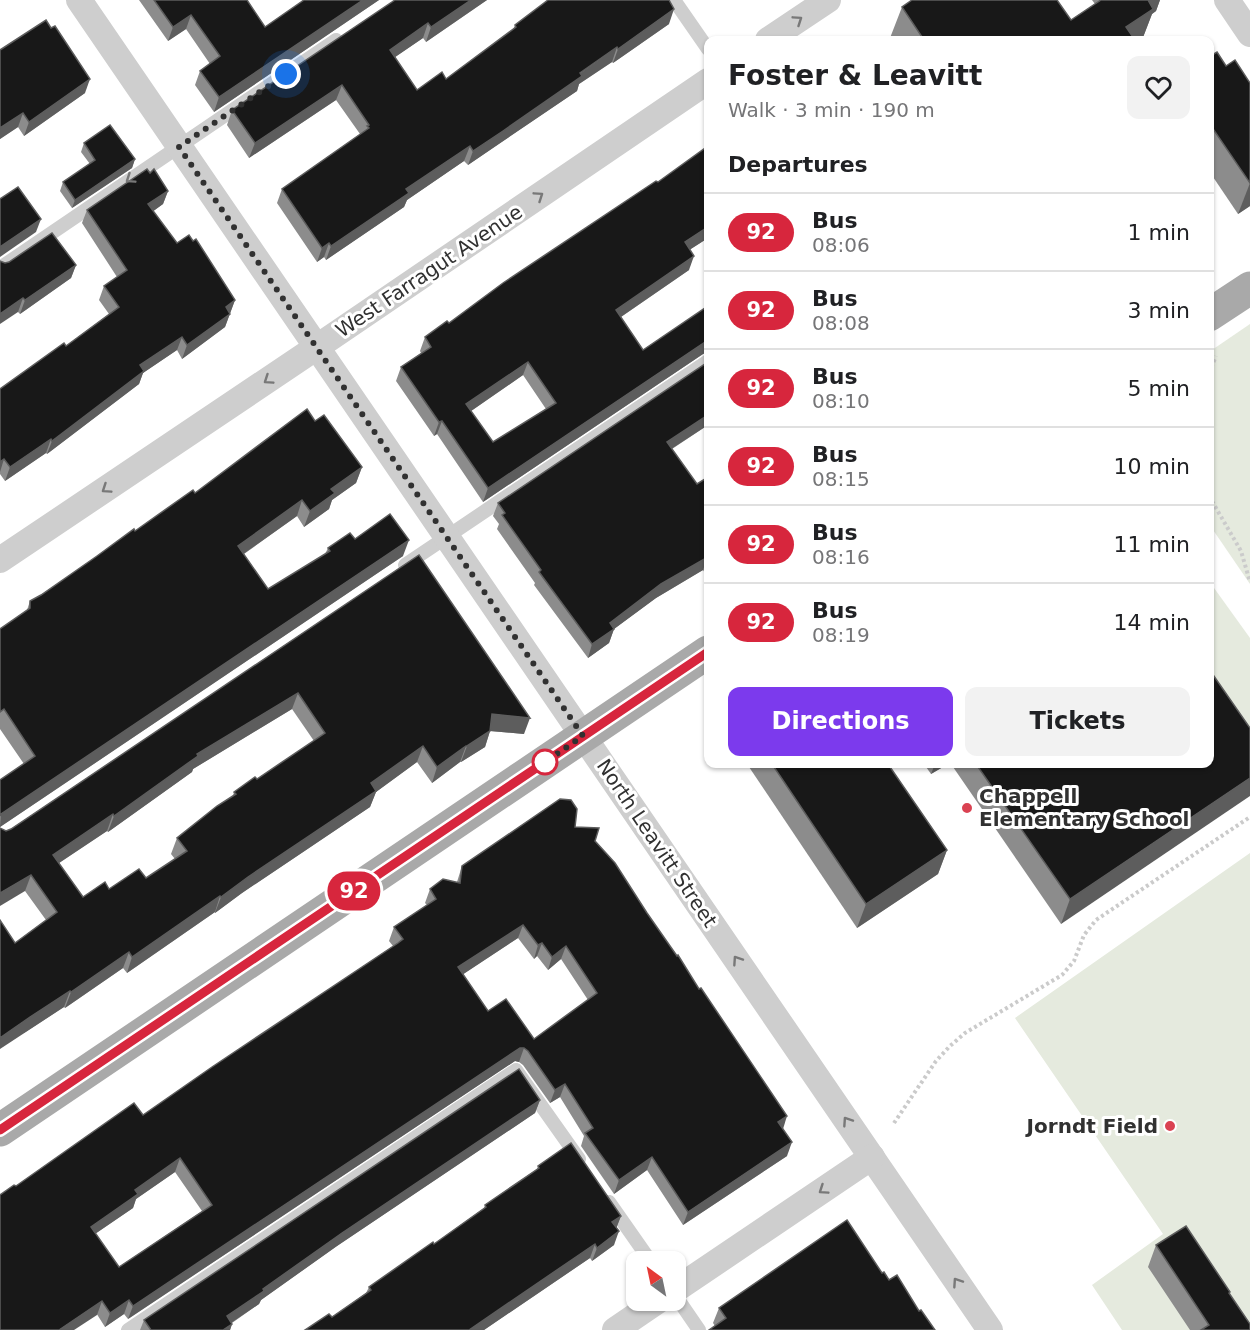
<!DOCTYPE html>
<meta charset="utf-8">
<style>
:root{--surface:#fff;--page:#f2f2f2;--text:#202124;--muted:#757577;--line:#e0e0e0;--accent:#7c3aed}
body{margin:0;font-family:"DejaVu Sans",sans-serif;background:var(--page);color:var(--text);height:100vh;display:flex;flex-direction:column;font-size:22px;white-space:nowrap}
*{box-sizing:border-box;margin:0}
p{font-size:20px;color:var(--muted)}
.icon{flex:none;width:33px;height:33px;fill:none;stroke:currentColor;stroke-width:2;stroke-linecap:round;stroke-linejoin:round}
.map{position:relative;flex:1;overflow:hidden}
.drawer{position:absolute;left:704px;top:36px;width:510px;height:732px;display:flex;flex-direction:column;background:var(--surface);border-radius:12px;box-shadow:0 2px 4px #0004}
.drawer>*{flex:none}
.badge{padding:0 12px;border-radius:20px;font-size:21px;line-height:39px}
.needle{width:39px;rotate:327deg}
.buttons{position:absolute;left:626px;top:1251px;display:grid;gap:12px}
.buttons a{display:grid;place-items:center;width:60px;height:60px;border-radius:12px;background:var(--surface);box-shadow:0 2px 4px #0004;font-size:30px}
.you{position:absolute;width:30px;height:30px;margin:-15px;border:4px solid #fff;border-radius:50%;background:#1a73e8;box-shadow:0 0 0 9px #1a73e833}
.map>.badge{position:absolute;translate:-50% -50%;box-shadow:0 0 0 3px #fff}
h2{padding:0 24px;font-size:22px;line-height:54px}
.round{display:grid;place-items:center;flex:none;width:63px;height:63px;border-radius:12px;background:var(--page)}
.headline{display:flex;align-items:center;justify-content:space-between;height:102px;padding:0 24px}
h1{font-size:28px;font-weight:600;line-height:45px}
.cta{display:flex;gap:12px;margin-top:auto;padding:12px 24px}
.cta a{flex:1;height:69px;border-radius:12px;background:var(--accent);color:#fff;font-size:24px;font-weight:600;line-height:69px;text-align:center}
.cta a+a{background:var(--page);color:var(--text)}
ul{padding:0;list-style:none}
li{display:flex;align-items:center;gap:18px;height:78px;padding:0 24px;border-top:2px solid var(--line)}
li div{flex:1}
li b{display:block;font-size:22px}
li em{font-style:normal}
li .badge{min-width:66px;font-weight:700;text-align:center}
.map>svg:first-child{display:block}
.green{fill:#e5eade}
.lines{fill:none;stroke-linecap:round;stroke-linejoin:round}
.path{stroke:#cbcbcb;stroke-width:4;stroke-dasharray:3 3;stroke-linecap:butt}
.service{stroke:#cecece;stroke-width:14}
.minor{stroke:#cecece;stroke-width:26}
.primary{stroke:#a9a9a9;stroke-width:33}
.wall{fill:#8c8c8c;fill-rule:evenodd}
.shaded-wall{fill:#5d5d5d}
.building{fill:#181818;stroke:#5d5d5d;stroke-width:1.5;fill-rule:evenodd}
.oneway{stroke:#787878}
.line-casing{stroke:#fff;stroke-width:14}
.line{stroke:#d7263d;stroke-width:9}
.walk{stroke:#313131;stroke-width:6;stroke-dasharray:0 10.8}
.stop-dot{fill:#fff;stroke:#d7263d;stroke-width:3}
.poi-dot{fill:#da4252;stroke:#fff;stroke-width:2}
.labels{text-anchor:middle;stroke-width:6;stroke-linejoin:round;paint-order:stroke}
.street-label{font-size:20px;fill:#313131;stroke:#fff}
.poi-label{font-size:20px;font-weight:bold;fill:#313131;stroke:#fff;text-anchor:start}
</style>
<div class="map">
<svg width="1250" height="1330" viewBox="0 0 1250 1330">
<rect width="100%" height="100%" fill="#fff"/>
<!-- green -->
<g class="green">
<polygon points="1250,324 1250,584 1209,524 1209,352"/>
<polygon points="1209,581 1250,638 1250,750 1209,694"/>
<polygon points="1250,853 1250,1330 1122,1330 1092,1285 1163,1234 1015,1018"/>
</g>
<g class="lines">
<!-- path -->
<g class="path">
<polyline points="1209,373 1216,356"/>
<polyline points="1209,496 1241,551 1250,582"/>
<polyline points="894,1123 936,1061 950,1046 965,1033 1062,975 1074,961 1084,935 1096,920 1250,817"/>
</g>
<!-- service -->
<g class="service">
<polyline points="674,0 708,49"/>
<polyline points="0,268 336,40"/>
<polyline points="405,565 708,361"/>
<polyline points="609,1202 651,1262"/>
<polyline points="675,1295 699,1330"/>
<polyline points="128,1330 516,1070 579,1159"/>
</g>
<!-- minor -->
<g class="minor">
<polyline points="79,0 990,1330"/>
<polyline points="1227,0 1250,34"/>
<polyline points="768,40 828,0"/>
<polyline points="0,560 317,347 708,81"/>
<polyline points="675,1290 872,1157"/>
<polyline points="615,1330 659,1300"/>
</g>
<!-- primary -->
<g class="primary">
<polyline points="1209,315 1250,288"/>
<polyline points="0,1130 708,652"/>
</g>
</g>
<!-- wall -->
<g class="wall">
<polygon points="139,0 247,0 265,27 304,0 379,0 214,112 195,85 200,71 210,64 186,29 168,41"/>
<polygon points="395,0 487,0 426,42 423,38 395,57 417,90 446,79 513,30 515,25 669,1 669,24 613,63 612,62 579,84 577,91 497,145 468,165 464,161 407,200 404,207 326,260 324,257 317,262 277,203 282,189 360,134 336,100 249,158 227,125 232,110"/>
<polygon points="1092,0 1160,0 1156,11 1152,14 1142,40 892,40 890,38 902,7 1071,20 1095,4"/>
<polygon points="0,50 85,93 24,136 18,127 0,139"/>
<polygon points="1209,57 1226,66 1250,83 1250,206 1238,214 1209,171"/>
<polygon points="84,143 135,159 132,168 72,208 60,191 63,182 90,164 81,152"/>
<polygon points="150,173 168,191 163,204 153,211 177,243 235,300 225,327 182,359 177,350 143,373 139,384 47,454 46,453 5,481 0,474 0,389 66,346 109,314 99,300 104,286 117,277 82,223 87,210"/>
<path d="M708,238L689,250V270L621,317L643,350L707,307L708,303V352L703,354L483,502L437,434L434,436L396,381L401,367L421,353L420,351L425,337L449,323ZM523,375L546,409L493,442L471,411Z"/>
<polygon points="5,263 76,265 71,278 20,314 18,312"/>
<polygon points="708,362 708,425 672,449 697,484 708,477 708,571 705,573 703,570 656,598 614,629 609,643 588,658 534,585 535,583 497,529 499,524 493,516 498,503"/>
<polygon points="315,421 362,467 356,483 332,500 329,509 304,527 297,516 244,554 268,589 325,554 328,548 355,539 403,556 0,827 0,780 24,764 0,729 0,629 27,610 30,601 41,595 135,531 195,493"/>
<path d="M419,555L524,734L490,731L485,747L461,762H460L432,783L417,762L376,792L370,807L242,893L215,913V912L127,973L123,968L65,1008L64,1007L24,1033L15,943L46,920L25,891L6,831L11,829ZM292,709L314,741L257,779L234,792L233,796L177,838L171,854L175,859L146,878L83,897L59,863L107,831L108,832L192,772L193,769Z"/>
<polygon points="747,764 888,764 947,850 938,874 857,928"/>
<polygon points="924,764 948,764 931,774"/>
<polygon points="951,764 1209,764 1061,924"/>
<path d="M575,827L595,841L783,1128L787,1156L683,1225L647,1170L614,1194L581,1146L584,1136L560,1097L550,1103L523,1065L519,1062L515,1061L128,1319L124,1314L105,1327L16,1186L143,1115L393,946L389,941L394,927L427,905L425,903L430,889L457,882L462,866ZM518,938L534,959L537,956L548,970L561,959L588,1000L534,1039L488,1011L463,974ZM175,1172L202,1211L119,1267L95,1234L133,1208L136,1199Z"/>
<polygon points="540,1100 535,1113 337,1246 261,1300 259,1304 232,1323 232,1324 230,1330 140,1330 144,1320"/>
<polygon points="538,1166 621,1216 616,1228 614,1245 592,1261 590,1258 484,1330 305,1330 332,1317 366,1293 369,1287 434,1244 484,1208 485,1205 537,1169"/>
<polygon points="1156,1245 1230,1292 1229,1293 1250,1330 1190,1330 1148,1267"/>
<polygon points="882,1273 919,1311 715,1326 713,1323 719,1308"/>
</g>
<!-- shaded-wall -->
<g class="shaded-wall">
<polygon points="363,0 379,0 214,112 219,97"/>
<polygon points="471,0 487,0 426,42 431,27"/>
<polygon points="1142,0 1160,0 1156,11 1152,14 1142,40 1121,40 1126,27"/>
<polygon points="674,9 669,24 613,63 618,49"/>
<polygon points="191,15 186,29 168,41 173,27"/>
<polygon points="428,23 423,38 385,64 390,50"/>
<polygon points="617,47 612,62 579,84 577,91 468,165 473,151"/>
<polygon points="90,79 85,93 24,136 29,122"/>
<polygon points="342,85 336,100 249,158 255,143"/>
<polygon points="23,113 18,127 0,139 0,128"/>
<polygon points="470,146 464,161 407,200 404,207 326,260 331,246 406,189"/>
<polygon points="135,159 132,168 72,208 75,200"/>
<polygon points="1250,183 1250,206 1238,214"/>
<polygon points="168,191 163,204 144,218 148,204"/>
<polygon points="41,219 36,232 0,257 0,247"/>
<polygon points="708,227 708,238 680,256 685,242"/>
<polygon points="329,243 324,257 317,262 322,248"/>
<polygon points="694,256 689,270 612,323 616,310"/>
<polygon points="76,265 71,278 20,314 25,300"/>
<polygon points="23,298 18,312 0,324 0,314"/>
<polygon points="235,300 225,327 182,359 187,345 210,328 226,307"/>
<polygon points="182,337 177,350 143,373 139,384 47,454 52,441 140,365"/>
<polygon points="708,340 708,352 703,354 483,502 488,488"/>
<polygon points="528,362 523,375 461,418 466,404"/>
<polygon points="708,415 708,425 662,455 667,442"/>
<polygon points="442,421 437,434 434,436 439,422"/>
<polygon points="51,439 46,453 5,481 10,467"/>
<polygon points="4,459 0,472 0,462"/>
<polygon points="362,467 356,483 332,500 329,509 304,527 310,511 331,489"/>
<polygon points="302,500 297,516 232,562 238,546"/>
<polygon points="409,540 403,556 0,827 1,814"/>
<polygon points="708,556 703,570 656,598 614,629 609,643 588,658 592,644 610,623 661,584"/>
<polygon points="298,693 292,709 193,769 192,772 108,832 114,816 197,754"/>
<polygon points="492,714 530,718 524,734 490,731 485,747 461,762 467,746"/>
<polygon points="423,746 417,762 376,792 370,807 242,893 215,913 221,897 371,783"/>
<polygon points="466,746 460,762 432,783 437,767"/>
<polygon points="935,764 948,764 931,774"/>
<polygon points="1250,778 1250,796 1061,924 1070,899"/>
<polygon points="113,814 107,831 47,871 53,855"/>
<polygon points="947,850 938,874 857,928 866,904"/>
<polygon points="31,875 25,891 0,906 0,893"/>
<polygon points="220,896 215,912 127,973 132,957"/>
<polygon points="523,925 518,938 453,981 458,967"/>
<polygon points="542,943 537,956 534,959 538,945"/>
<polygon points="566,946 561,959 548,970 552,957"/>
<polygon points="129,952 123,968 65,1008 71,992"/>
<polygon points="70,991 64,1007 0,1049 0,1038 30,1017"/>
<polygon points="520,1048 524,1048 519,1062 515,1061 128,1319 133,1306"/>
<polygon points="565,1084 560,1097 550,1103 555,1090"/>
<polygon points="540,1100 535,1113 337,1246 261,1300 259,1304 222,1329 227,1316 263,1289 342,1233"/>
<polygon points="787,1116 783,1129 778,1122"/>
<polygon points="792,1142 787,1156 683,1225 688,1212"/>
<polygon points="652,1157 647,1170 614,1194 619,1180"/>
<polygon points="180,1158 175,1172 136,1199 133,1208 86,1240 91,1227 135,1190"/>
<polygon points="621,1216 616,1229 612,1222"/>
<polygon points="619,1231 614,1245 592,1261 597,1248"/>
<polygon points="595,1244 590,1258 484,1330 469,1330"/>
<polygon points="129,1300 124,1314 105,1327 110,1313"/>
<polygon points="102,1301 97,1315 74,1330 59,1330"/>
<polygon points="232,1324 230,1330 223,1330"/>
</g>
<!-- building -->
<g class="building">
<polygon points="154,0 247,0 265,27 304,0 363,0 219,97 200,71 220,56 191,15 173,27"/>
<polygon points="395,0 471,0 431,27 428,23 390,50 417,90 442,72 446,79 516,27 515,25 548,0 669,0 674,9 618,49 617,47 580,73 582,76 503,131 473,151 470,146 406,189 409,193 331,246 329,243 322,248 282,189 369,128 367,126 369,125 342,85 255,143 232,110"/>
<polygon points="912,0 1057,0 1071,20 1101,0 1148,0 1153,9 1126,27 1135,40 924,40 902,7"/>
<polygon points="46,20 51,28 55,26 90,79 29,122 23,113 0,128 0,50"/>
<polygon points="1217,52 1226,66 1235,60 1250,83 1250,183 1209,123 1209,57"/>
<polygon points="110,125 135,159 75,200 63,182 95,160 84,143"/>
<path d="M708,146V227L685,242L694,256L616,310L643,350L708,306V340L488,488L442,421L439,422L401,367L431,347L425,337L447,321L449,323L503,283L656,181L658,182ZM528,362L556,403L493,442L466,404Z"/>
<polygon points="147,169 150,173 154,169 168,191 148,204 177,243 189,235 193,241 196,239 235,300 226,307 230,314 187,345 182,337 140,365 144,371 52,441 51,439 10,467 4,459 0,462 0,389 64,343 66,346 119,307 104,286 127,270 87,210"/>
<polygon points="18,187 41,219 0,247 0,199"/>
<polygon points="52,233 76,265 25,300 23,298 0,314 0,261 5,263 9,262"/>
<polygon points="708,362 708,415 667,442 697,484 708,477 708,557 661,584 610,623 614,629 592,644 539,572 541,570 502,515 505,513 498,503"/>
<polygon points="307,409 315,421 324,415 362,467 331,489 335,493 310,511 302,500 238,546 268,589 330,551 328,548 350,533 355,539 390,514 409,540 1,814 0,816 0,780 35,756 4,709 0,712 0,629 30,608 30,601 41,595 97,556 134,529 135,531 193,490 195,493"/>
<path d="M419,555L530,718L492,714L490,731L467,746H466L437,767L423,746L371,783L376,791L248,877L221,897L220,896L132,957L129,952L71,992L70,991L30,1017L0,1038V920L15,943L57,912L31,875L0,893V828L6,831L11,829ZM298,693L325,733L257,779L255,777L234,792L236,794L217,806L177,838L187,851L146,878L139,869L109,889L105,882L83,897L53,855L113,814L114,816L198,756L197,754Z"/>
<polygon points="1209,669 1250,728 1250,778 1070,899 976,764 1209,764"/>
<polygon points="772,764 888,764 947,850 866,904"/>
<path d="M560,799L571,800L577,809L575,827L599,828L595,841L615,863L647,913L677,956L678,955L699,989L701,988L787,1116L778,1122L792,1142L688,1212L652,1157L619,1180L585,1133L593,1128L565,1084L555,1090L528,1051L524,1048H520L133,1306L129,1300L110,1313L102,1301L59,1330H0V1195L14,1185L16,1186L134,1103L143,1115L212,1067L398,943L403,939L394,927L436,899L430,889L443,879L460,883L462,866ZM523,925L538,945L542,943L552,957L566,946L597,993L534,1039L506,999L488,1011L458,967ZM180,1158L212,1205L119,1267L91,1227L138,1194L135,1190Z"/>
<polygon points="519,1069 540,1100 342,1233 263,1289 264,1291 227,1316 232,1324 223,1330 151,1330 144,1320"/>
<polygon points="571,1143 621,1216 612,1222 619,1231 597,1248 595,1244 469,1330 305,1330 329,1314 332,1317 371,1290 369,1287 433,1242 434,1244 486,1207 485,1205 539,1168 538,1166"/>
<polygon points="847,1220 882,1273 884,1272 889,1280 897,1275 919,1311 921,1310 935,1330 709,1330 726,1318 719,1308"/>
<polygon points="1186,1226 1230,1292 1229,1293 1250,1324 1250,1330 1201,1330 1209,1325 1156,1245"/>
</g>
<!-- one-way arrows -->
<defs><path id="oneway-chevron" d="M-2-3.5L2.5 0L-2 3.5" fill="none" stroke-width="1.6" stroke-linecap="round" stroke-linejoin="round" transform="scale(1.5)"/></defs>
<g class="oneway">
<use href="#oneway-chevron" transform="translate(798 20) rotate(-34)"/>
<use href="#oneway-chevron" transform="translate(130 179) rotate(146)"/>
<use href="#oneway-chevron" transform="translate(539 196) rotate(-34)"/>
<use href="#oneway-chevron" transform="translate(268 380) rotate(146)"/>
<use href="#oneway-chevron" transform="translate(106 489) rotate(146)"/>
<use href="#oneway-chevron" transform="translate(737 960) rotate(-124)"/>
<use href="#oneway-chevron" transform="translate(847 1121) rotate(-124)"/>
<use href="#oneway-chevron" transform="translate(823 1190) rotate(146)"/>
<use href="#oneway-chevron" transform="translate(957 1282) rotate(-124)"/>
</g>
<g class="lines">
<defs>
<polyline id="line" points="0,1130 708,652"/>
</defs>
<!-- line casing -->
<use href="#line" class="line-casing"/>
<!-- line -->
<use href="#line" class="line"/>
<!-- walk -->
<polyline class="walk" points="286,74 179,147 583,736 545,762"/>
</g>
<!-- markers -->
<circle class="stop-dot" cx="545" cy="762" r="12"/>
<g class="poi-dot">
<circle cx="967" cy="808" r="6"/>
<circle cx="1170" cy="1126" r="6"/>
</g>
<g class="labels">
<!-- street labels -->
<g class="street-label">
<text transform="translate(429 271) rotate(-34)" y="7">West Farragut Avenue</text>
<text transform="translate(657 843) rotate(56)" y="7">North Leavitt Street</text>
</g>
<!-- poi labels -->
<g class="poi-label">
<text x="979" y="803">Chappell<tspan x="979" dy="23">Elementary School</tspan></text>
<text x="1158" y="1133" text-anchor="end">Jorndt Field</text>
</g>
</g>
</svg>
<div class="buttons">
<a><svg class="needle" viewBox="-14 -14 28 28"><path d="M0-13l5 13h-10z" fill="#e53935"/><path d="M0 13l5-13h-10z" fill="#757577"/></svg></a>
</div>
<div class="you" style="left:286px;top:74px"></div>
<b class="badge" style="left:354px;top:891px;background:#d7263d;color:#fff">92</b>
<section class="drawer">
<div class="headline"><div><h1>Foster &amp; Leavitt</h1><p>Walk · 3 min · 190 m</p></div><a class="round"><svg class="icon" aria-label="heart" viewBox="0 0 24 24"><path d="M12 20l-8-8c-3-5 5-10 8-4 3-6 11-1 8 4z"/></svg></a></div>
<h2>Departures</h2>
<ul>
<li><span class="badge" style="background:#d7263d;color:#fff">92</span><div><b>Bus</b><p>08:06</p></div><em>1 min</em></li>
<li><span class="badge" style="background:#d7263d;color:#fff">92</span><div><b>Bus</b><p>08:08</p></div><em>3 min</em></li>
<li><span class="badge" style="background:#d7263d;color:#fff">92</span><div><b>Bus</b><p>08:10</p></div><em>5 min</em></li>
<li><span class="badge" style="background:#d7263d;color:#fff">92</span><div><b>Bus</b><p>08:15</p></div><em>10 min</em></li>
<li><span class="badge" style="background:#d7263d;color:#fff">92</span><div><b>Bus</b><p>08:16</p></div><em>11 min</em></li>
<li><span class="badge" style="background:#d7263d;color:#fff">92</span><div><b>Bus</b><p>08:19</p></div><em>14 min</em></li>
</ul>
<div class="cta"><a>Directions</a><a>Tickets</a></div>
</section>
</div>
